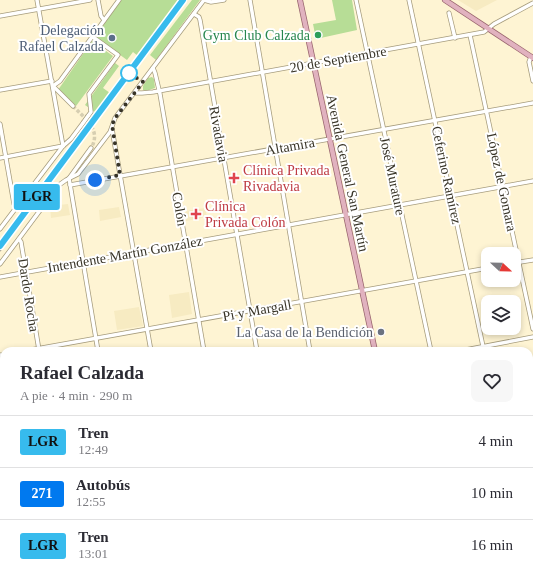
<!DOCTYPE html>
<html lang="es">
<meta charset="utf-8">
<style>
:root{--surface:#fff;--page:#f7f7f7;--text:#2b2b33;--muted:#7c7c81;--line:#e1e1e2}
body{margin:0;font-family:"Times New Roman",serif;background:var(--page);color:var(--text);height:100vh;display:flex;flex-direction:column;font-size:15px;white-space:nowrap}
*{box-sizing:border-box;margin:0}
p{font-size:13px;color:var(--muted)}
.icon{flex:none;width:22px;height:22px;fill:none;stroke:currentColor;stroke-width:2;stroke-linecap:round;stroke-linejoin:round}
.map{position:relative;flex:1;overflow:hidden}
.side{position:absolute;left:0px;top:347px;width:533px;height:232px;display:flex;flex-direction:column;background:var(--surface);border-radius:12px 12px 0 0;box-shadow:0 2px 6px #0003}
.side>*{flex:none}
.badge{padding:0 8px;border-radius:3px;font-size:14px;line-height:26px}
.needle{width:26px;rotate:112deg}
.buttons{position:absolute;left:481px;top:247px;display:grid;gap:8px}
.buttons a{display:grid;place-items:center;width:40px;height:40px;border-radius:8px;background:var(--surface);box-shadow:0 2px 6px #0003;font-size:20px}
.you{position:absolute;width:20px;height:20px;margin:-10px;border:3px solid #fff;border-radius:50%;background:#1a73e8;box-shadow:0 0 0 6px #1a73e833}
.map>.badge{position:absolute;translate:-50% -50%;box-shadow:0 0 0 2px #fff}
.round{display:grid;place-items:center;flex:none;width:42px;height:42px;border-radius:8px;background:var(--page)}
.head{display:flex;align-items:center;justify-content:space-between;height:68px;padding:0 20px}
h1{font-size:19px;font-weight:800;line-height:30px}
ul{padding:0;list-style:none}
li{display:flex;align-items:center;gap:12px;height:52px;padding:0 20px;border-top:1px solid var(--line)}
li div{flex:1}
li b{display:block;font-size:15px}
li em{font-style:normal}
li .badge{min-width:44px;font-weight:700;text-align:center}
.map>svg:first-child{display:block}
.built{fill:#f7ebc2}
.green{fill:#b7dd96}
.lines{fill:none;stroke-linecap:round;stroke-linejoin:round}
.minor-tunnel{stroke:#d6ceb1;stroke-width:3.5;stroke-dasharray:3.5 2;stroke-linecap:butt}
.minor-casing{stroke:#a69c7d;stroke-width:5}
.major-casing{stroke:#99656e;stroke-width:6}
.minor{stroke:#fff;stroke-width:3.5}
.major{stroke:#e1b2bf;stroke-width:4.5}
.rail-casing{stroke:#645f4d;stroke-width:2.5}
.rail{stroke:#fff;stroke-width:1;stroke-dasharray:3;stroke-linecap:butt}
.minor-bridge-casing{stroke:#a69c7d;stroke-width:5;stroke-linecap:butt}
.minor-bridge{stroke:#fff;stroke-width:3.5}
.line-casing{stroke:#fff;stroke-width:9}
.line{stroke:#37bbed;stroke-width:6}
.walk{stroke:#383427;stroke-width:4;stroke-dasharray:0 7.2}
.leisure-dot{fill:#2e9e5b;stroke:#fff;stroke-width:1.5}
.service-dot{fill:#5c6f8a;stroke:#fff;stroke-width:1.5}
.stop-dot{fill:#fff;stroke:#37bbed;stroke-width:2}
.health-dot{fill:#e0444e;stroke:#fff;stroke-width:1.5}
.worship-dot{fill:#6b7280;stroke:#fff;stroke-width:1.5}
.labels{text-anchor:middle;stroke-width:4;stroke-linejoin:round;paint-order:stroke}
.service-label{font-size:14px;fill:#4e5e75;stroke:#fff;text-anchor:end}
.leisure-label{font-size:14px;fill:#27864d;stroke:#fff;text-anchor:end}
.street-label{font-size:14px;fill:#383427;stroke:#fff}
.health-label{font-size:14px;fill:#be3a42;stroke:#fff;text-anchor:start}
.worship-label{font-size:14px;fill:#5b616d;stroke:#fff;text-anchor:end}
</style>
<div class="map">
<svg width="533" height="579" viewBox="0 0 533 579">
<rect width="100%" height="100%" fill="#fef4d3"/>
<!-- built -->
<g class="built">
<polygon points="458,0 497,0 476,11"/>
<polygon points="68,204 70,215 51,218 50,206"/>
<polygon points="119,207 121,217 100,221 99,210"/>
<polygon points="205,208 207,217 186,221 185,211"/>
<polygon points="189,292 192,314 172,318 169,295"/>
<polygon points="139,307 143,326 117,330 114,311"/>
<polygon points="533,419 533,579 431,579 430,575 529,575 529,420"/>
</g>
<!-- green -->
<g class="green">
<polygon points="121,0 179,0 138,56 133,52 127,60 97,38 95,36"/>
<polygon points="192,0 200,0 156,60 150,55"/>
<polygon points="332,0 352,0 357,30 316,39 313,24 336,20"/>
<polygon points="92,41 113,56 76,106 58,90"/>
<polygon points="115,63 119,66 103,88 110,93 95,112 85,105"/>
<polygon points="152,77 154,79 155,88 146,91 143,90 143,86 148,78"/>
<polygon points="529,560 533,560 533,579 492,579 491,575 529,575"/>
</g>
<g class="lines">
<!-- minor-tunnel -->
<path class="minor-tunnel" d="M73,106C85,119 102,130 91,148"/>
<defs>
<g id="minor">
<polyline points="37,0 63,146"/>
<polyline points="98,0 101,16 104,20"/>
<polyline points="204,0 211,2 224,0"/>
<polyline points="250,0 310,351"/>
<polyline points="356,0 431,351"/>
<polyline points="409,0 484,351"/>
<polyline points="449,13 455,38"/>
<polyline points="194,14 199,17 200,20 257,351"/>
<polyline points="0,16 90,0"/>
<polyline points="470,35 533,329"/>
<polyline points="531,57 529,62 533,81"/>
<polyline points="153,68 155,73 160,94 204,351"/>
<polyline points="53,86 60,81 119,0"/>
<polyline points="54,87 73,106"/>
<polyline points="0,90 52,81"/>
<polyline points="135,93 142,93 153,92 484,32 494,24 533,3"/>
<polyline points="88,116 91,112 89,94 118,55 93,37"/>
<polyline points="0,124 14,204 16,208"/>
<polyline points="112,129 151,351"/>
<polyline points="0,158 63,146"/>
<polyline points="70,177 91,148"/>
<polyline points="69,178 98,351"/>
<polyline points="70,185 533,103"/>
<polyline points="0,229 63,146 71,139 83,123"/>
<polyline points="19,239 21,242 39,350"/>
<polyline points="514,263 533,260"/>
<polyline points="0,264 59,185 66,180 78,174 110,132 115,118 204,0"/>
<polyline points="0,277 533,181"/>
<polyline points="25,351 488,268"/>
<polyline points="460,351 533,337"/>
<polyline points="0,355 4,355"/>
<polyline points="529,417 533,416"/>
<polyline points="0,434 4,433"/>
<polyline points="0,465 4,489"/>
<polyline points="0,513 4,512"/>
<polyline points="19,575 20,579"/>
<polyline points="138,575 138,579"/>
<polyline points="190,575 191,579"/>
<polyline points="243,575 244,579"/>
<polyline points="297,575 297,579"/>
<polyline points="350,575 350,579"/>
<polyline points="69,579 92,575"/>
</g>
<g id="major">
<polyline points="300,0 375,351"/>
<polyline points="445,0 533,58"/>
<polyline points="422,575 423,579"/>
</g>
</defs>
<!-- minor casing -->
<use href="#minor" class="minor-casing"/>
<!-- major casing -->
<use href="#major" class="major-casing"/>
<!-- minor -->
<use href="#minor" class="minor"/>
<!-- major -->
<use href="#major" class="major"/>
<defs>
<polyline id="rail" points="0,250 185,0"/>
</defs>
<!-- rail casing -->
<use href="#rail" class="rail-casing"/>
<!-- rail -->
<use href="#rail" class="rail"/>
<defs>
<polyline id="minor-bridge" points="83,123 88,116"/>
</defs>
<!-- minor-bridge casing -->
<use href="#minor-bridge" class="minor-bridge-casing"/>
<!-- minor-bridge -->
<use href="#minor-bridge" class="minor-bridge"/>
</g>
<g class="lines">
<defs>
<polyline id="line" points="0,246 183,0"/>
</defs>
<!-- line casing -->
<use href="#line" class="line-casing"/>
<!-- line -->
<use href="#line" class="line"/>
<!-- walk -->
<polyline class="walk" points="95,180 120,175 112,125 115,118 143,82 129,73"/>
</g>
<!-- markers -->
<circle class="leisure-dot" cx="318" cy="35" r="4"/>
<circle class="service-dot" cx="112" cy="38" r="4"/>
<circle class="stop-dot" cx="129" cy="73" r="8"/>
<g class="health-dot">
<path d="M232 172h4v4h4v4h-4v4h-4v-4h-4v-4h4z"/>
<path d="M194 208h4v4h4v4h-4v4h-4v-4h-4v-4h4z"/>
</g>
<circle class="worship-dot" cx="381" cy="332" r="4"/>
<g class="labels">
<!-- service labels -->
<g class="service-label">
<text x="104" y="35">Delegación<tspan x="104" dy="16">Rafael Calzada</tspan></text>
</g>
<!-- leisure labels -->
<g class="leisure-label">
<text x="310" y="40">Gym Club Calzada</text>
</g>
<!-- street labels -->
<g class="street-label">
<text transform="translate(338 59) rotate(-10)" y="5">20 de Septiembre</text>
<text transform="translate(219 134) rotate(80)" y="5">Rivadavia</text>
<text transform="translate(290 146) rotate(-10)" y="5">Altamira</text>
<text transform="translate(348 173) rotate(78)" y="5">Avenida General San Martín</text>
<text transform="translate(447 175) rotate(78)" y="5">Ceferino Ramírez</text>
<text transform="translate(393 176) rotate(78)" y="5">José Murature</text>
<text transform="translate(502 182) rotate(78)" y="5">López de Gomara</text>
<text transform="translate(180 209) rotate(80)" y="5">Colón</text>
<text transform="translate(125 254) rotate(-10)" y="5">Intendente Martín González</text>
<text transform="translate(29 295) rotate(81)" y="5">Dardo Rocha</text>
<text transform="translate(257 310) rotate(-10)" y="5">Pi y Margall</text>
</g>
<!-- health labels -->
<g class="health-label">
<text x="243" y="175">Clínica Privada<tspan x="243" dy="16">Rivadavia</tspan></text>
<text x="205" y="211">Clínica<tspan x="205" dy="16">Privada Colón</tspan></text>
</g>
<!-- worship labels -->
<g class="worship-label">
<text x="373" y="337">La Casa de la Bendición</text>
</g>
</g>
</svg>
<div class="buttons">
<a><svg class="needle" viewBox="-14 -14 28 28"><path d="M0-13l5 13h-10z" fill="#e53935"/><path d="M0 13l5-13h-10z" fill="#7c7c81"/></svg></a>
<a><svg class="icon" aria-label="layers" viewBox="0 0 24 24"><path d="M12 4l9 5-9 5-9-5zM3 14l9 5 9-5"/></svg></a>
</div>
<div class="you" style="left:95px;top:180px"></div>
<b class="badge" style="left:37px;top:197px;background:#37bbed;color:#111">LGR</b>
<section class="side">
<div class="head"><div><h1>Rafael Calzada</h1><p>A pie · 4 min · 290 m</p></div><a class="round"><svg class="icon" aria-label="heart" viewBox="0 0 24 24"><path d="M12 20l-8-8c-3-5 5-10 8-4 3-6 11-1 8 4z"/></svg></a></div>
<ul>
<li><span class="badge" style="background:#37bbed;color:#111">LGR</span><div><b>Tren</b><p>12:49</p></div><em>4 min</em></li>
<li><span class="badge" style="background:#0079ef;color:#fff">271</span><div><b>Autobús</b><p>12:55</p></div><em>10 min</em></li>
<li><span class="badge" style="background:#37bbed;color:#111">LGR</span><div><b>Tren</b><p>13:01</p></div><em>16 min</em></li>
</ul>
</section>
</div>
